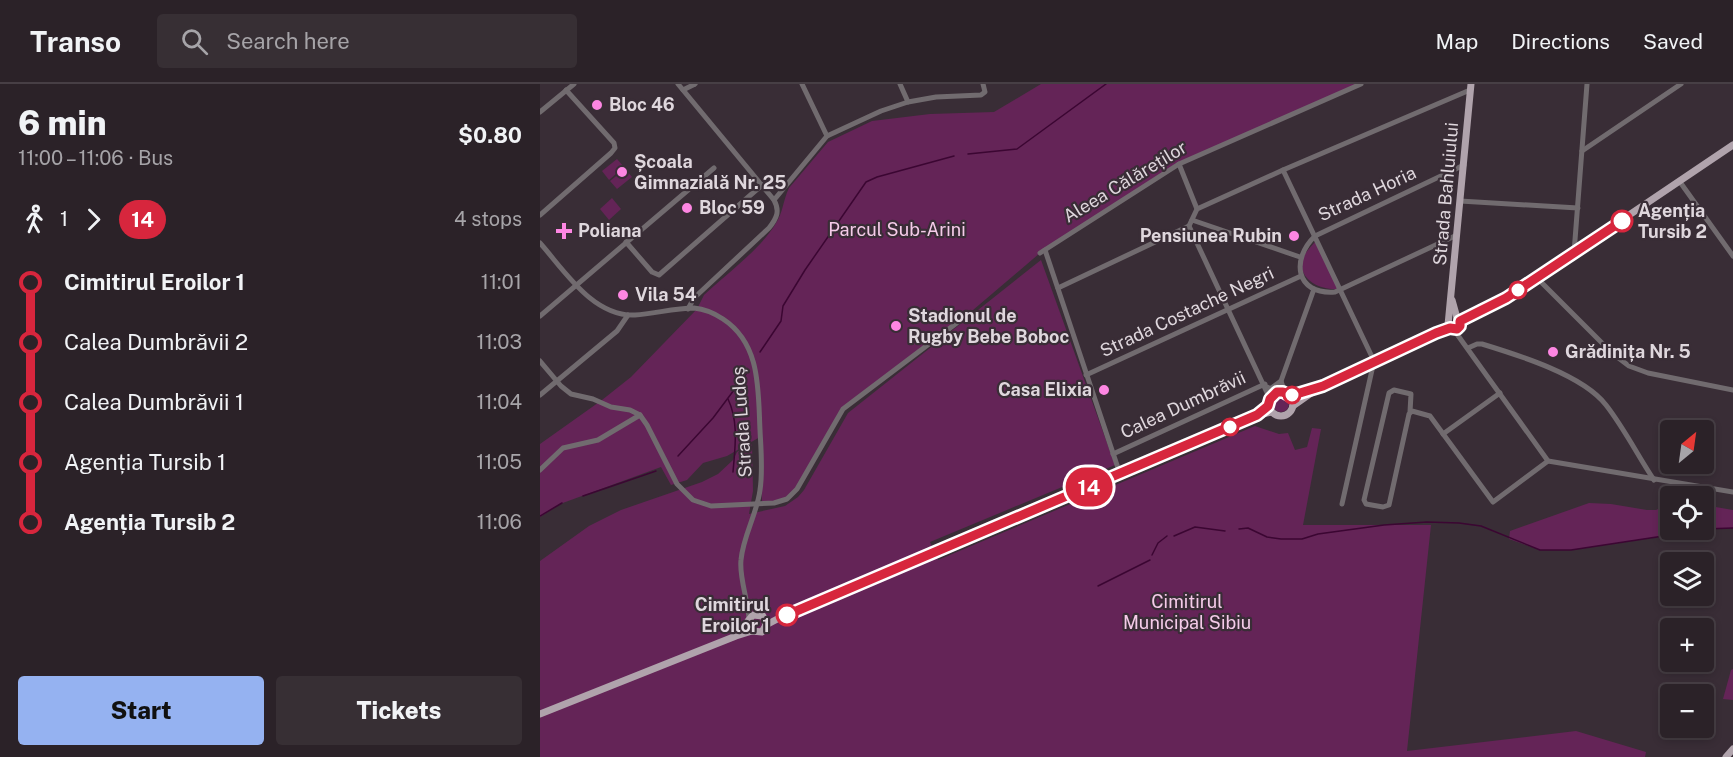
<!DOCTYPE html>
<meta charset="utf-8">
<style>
:root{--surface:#2b2228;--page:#372f34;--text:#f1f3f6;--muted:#a6a4a8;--line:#473f45;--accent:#95b2f1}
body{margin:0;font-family:"Public Sans",sans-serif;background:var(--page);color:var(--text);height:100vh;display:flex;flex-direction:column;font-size:22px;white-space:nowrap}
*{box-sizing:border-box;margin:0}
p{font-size:20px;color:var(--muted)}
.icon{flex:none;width:33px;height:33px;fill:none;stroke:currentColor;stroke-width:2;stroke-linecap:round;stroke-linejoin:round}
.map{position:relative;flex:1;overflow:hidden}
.side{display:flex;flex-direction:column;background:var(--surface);width:540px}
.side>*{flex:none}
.badge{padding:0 12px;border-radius:20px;font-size:21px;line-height:39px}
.needle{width:39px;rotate:29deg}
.controls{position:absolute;left:1120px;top:336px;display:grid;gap:12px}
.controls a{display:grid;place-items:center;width:54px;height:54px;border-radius:6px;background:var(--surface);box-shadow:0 3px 9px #0003,0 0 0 2px var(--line);font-size:30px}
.map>.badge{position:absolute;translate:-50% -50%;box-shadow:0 0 0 3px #fff}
.legs{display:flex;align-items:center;gap:9px;height:66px;padding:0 18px;font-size:20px}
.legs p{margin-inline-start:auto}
.summary{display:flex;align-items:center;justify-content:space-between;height:102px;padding:0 18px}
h1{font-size:33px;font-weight:800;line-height:45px}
.primary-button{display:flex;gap:12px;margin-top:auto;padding:12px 18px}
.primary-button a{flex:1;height:69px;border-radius:6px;background:var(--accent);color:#111;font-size:24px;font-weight:800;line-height:69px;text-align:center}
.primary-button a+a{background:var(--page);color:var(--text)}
ul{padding:0 18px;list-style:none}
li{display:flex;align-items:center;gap:21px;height:60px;font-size:22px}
li i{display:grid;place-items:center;width:9px;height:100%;margin:0 8px;background:currentColor}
li i::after{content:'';width:15px;height:15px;margin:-8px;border:4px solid;border-radius:50%;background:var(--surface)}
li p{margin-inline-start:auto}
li:first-child i{background:linear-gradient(#0000 50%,currentColor 0)}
li:last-child i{background:linear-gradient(currentColor 50%,#0000 0)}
header{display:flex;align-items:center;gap:36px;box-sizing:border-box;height:84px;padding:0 30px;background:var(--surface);border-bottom:2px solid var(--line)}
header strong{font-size:28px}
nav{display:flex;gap:33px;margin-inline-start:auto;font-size:21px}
.search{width:420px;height:54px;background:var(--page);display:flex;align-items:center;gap:15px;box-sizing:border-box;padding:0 21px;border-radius:6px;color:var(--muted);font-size:22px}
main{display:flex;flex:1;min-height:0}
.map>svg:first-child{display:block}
.green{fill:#642457}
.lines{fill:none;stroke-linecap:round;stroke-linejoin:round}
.stream{stroke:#3b0632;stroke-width:1.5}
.minor{stroke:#716b6f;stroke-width:5}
.major{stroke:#b0a3ac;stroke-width:7}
.line-1-casing{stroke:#fff;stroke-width:14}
.line-1{stroke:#d7263d;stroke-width:9}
.poi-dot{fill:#fd86e2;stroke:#392d36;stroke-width:2}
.stop-1-dot{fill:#fff;stroke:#d7263d;stroke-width:3}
.labels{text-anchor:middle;stroke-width:4.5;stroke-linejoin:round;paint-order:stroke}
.poi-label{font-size:18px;font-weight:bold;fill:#dfd7dd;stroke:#392d36;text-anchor:start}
.street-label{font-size:18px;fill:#dfd7dd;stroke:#392d36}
.stop-label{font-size:18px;font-weight:bold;fill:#dfd7dd;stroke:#392d36;text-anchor:start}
.park-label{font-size:18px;fill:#f5cbe9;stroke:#392d36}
</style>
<header>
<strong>Transo</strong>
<div class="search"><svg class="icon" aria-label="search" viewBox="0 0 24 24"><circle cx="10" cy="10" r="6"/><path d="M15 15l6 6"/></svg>Search here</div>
<nav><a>Map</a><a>Directions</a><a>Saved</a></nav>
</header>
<main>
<section class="side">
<div class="summary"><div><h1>6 min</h1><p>11:00 – 11:06 · Bus</p></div><b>$0.80</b></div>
<div class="legs"><svg class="icon" aria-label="walk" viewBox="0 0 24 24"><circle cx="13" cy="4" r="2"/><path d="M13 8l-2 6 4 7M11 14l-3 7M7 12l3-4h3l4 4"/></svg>1<svg class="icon" aria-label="forward" viewBox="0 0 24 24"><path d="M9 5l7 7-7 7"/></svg><b class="badge" style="background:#d7263d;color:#fff">14</b><p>4 stops</p></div>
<ul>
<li><i style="color:#d7263d"></i><b>Cimitirul Eroilor 1</b><p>11:01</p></li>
<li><i style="color:#d7263d"></i><span>Calea Dumbrăvii 2</span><p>11:03</p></li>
<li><i style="color:#d7263d"></i><span>Calea Dumbrăvii 1</span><p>11:04</p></li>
<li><i style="color:#d7263d"></i><span>Agenția Tursib 1</span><p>11:05</p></li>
<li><i style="color:#d7263d"></i><b>Agenția Tursib 2</b><p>11:06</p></li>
</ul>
<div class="primary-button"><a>Start</a><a>Tickets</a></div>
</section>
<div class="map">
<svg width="1193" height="673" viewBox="0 0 1193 673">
<rect width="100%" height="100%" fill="#392d36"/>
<!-- green -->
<g class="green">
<path d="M501,0H821L639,80L500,169L426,232L307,322L259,402L247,415L222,419L220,353L187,372L163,379L147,396L131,401L121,383L20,420L0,433V360L62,316L91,293L157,225L164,211C185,191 222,164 236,139C243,129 243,116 249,104L288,58L332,37L390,30L454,28Z"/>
<polygon points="77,75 84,83 69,96 62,87"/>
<polygon points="85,85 92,93 77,105 70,97"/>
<polygon points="72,114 81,125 69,136 60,125"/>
<path d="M775,158L799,205C782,207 756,196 763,174C765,168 771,163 775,158Z"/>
<polygon points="501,176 575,381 390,458 398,476 715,342 739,350 748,349 755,366 767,363 772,344 781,345 763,441 891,441 867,667 1036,647 1106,668 1105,673 0,673 0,477 49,442 81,426 162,398 178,390 193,376 197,368 212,360 213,407 209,430 245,422 258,413 264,406 308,329"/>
<circle cx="741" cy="320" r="8"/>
<polygon points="1049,419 1071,420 1107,426 1116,426 1131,419 1131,446 1163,446 1031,466 1000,466 969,455 970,447"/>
<polygon points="1164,421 1193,426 1193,444 1164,445"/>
<polygon points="1193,585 1193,616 1183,615 1191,586"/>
</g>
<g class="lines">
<!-- stream -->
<g class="stream">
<polyline points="428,70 477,65 566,0"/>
<polyline points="220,268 241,237 243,222 265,186 326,98 337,93 414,72"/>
<path d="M188,315C199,338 195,364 193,388"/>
<polyline points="138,372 173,334 206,290"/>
<polyline points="43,412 116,387"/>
<polyline points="0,432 22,419"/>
<polyline points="699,445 708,444 727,453 741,455 762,455 778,450 844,441 887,438 919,439 941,442 1000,466 1031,466 1163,446"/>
<polyline points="1164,445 1193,444"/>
<polyline points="634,452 655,443 685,447"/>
<polyline points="612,471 618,459 627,452"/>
<polyline points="558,502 610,476"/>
</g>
<!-- minor -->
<g class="minor">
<path d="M138,0L234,116C240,127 237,134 229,144L154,214L148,225"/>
<polyline points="262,0 287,52"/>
<polyline points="360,0 368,18"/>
<polyline points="143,6 155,0"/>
<polyline points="0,28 34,0"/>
<polyline points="1042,67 1141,0"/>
<polyline points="639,80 657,125 649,142 730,315"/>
<polyline points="743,86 834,277 802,420"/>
<polyline points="1140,98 1193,172"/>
<polyline points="234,116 287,52 341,27 368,18 396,13 441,11 445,8 443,0"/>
<polyline points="920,117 1038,124"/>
<polyline points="657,125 743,86 930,6 931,3"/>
<polyline points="0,131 71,69 75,64 74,59 26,6"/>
<polyline points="652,136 760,173"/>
<path d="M917,151L795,208C755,211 751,175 775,152L924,81"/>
<polyline points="86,158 112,188 119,191 222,101"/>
<path d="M0,159C24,186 53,233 95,231C114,230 134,224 154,224C165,225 174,229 183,235C221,260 218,306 220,346C221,366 223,387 220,406C217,430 203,452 201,476C199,494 208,515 209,535"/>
<polyline points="505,166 580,390"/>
<polyline points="500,169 639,80 821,0"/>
<polyline points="1034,169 1047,0"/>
<polyline points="997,194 1072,269 1089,282 1108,289 1193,306"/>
<polyline points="518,204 649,142"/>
<polyline points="0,232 174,84"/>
<polyline points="914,246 1008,377 1193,408"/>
<path d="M928,264L937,260H942C978,271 1043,291 1066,321C1084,344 1098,372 1114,396"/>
<polyline points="0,277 21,302 31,310 53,315 71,323 90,326 100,331 107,341 137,400 153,416 171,422 234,419 247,415 257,405 303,325 426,232"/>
<polyline points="546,291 761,192"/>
<polyline points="741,297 745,309"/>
<polyline points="727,303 737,308"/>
<polyline points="730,305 741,297 774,205"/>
<polyline points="0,311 77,247 88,231"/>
<polyline points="870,328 871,310 854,306 849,309 824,416 826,420 843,423 849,421 869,330 872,327 890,332 953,418 1008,377"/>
<polyline points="903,350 960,309"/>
<polyline points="573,370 725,300"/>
<polyline points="0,386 23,364 58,356 100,331"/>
</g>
<!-- major -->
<g class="major">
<polyline points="912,216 917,234"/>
<polyline points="920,237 966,214 1193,61"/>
<polyline points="920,237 920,242 917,245 911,245 908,241 931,0"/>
<circle cx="741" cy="320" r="12"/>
<polyline points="750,312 775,305"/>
<polyline points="753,322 780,303 896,249 910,244"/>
<polyline points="212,547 208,543 208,537 213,531 223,532 226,541"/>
<polyline points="0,630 196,552 212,547 222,548 226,541 243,532 718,331 731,328"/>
<polyline points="1186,673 1193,665"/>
</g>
</g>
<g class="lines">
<defs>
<polyline id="line-1" points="247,531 717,331 728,322 730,315 737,308 743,308 750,312 783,302 896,249 910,244 917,245 920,242 920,237 966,214 1082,137"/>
</defs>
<!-- line-1 casing -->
<use href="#line-1" class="line-1-casing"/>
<!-- line-1 -->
<use href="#line-1" class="line-1"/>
</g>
<!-- markers -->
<g class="poi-dot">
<circle cx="57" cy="21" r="6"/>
<circle cx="82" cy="88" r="6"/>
<circle cx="147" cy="124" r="6"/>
<path d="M21 138h6v6h6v6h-6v6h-6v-6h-6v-6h6z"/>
<circle cx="754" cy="152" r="6"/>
<circle cx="83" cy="211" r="6"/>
<circle cx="356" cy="242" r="6"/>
<circle cx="1013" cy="268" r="6"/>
<circle cx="564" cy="306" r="6"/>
</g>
<g class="stop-1-dot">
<circle cx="1082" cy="137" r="10"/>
<circle cx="978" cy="206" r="8"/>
<circle cx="752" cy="311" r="8"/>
<circle cx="690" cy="343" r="8"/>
<circle cx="247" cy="531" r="10"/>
</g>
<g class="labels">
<!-- poi labels -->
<g class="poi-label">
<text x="69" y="27">Bloc 46</text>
<text x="94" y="84">Școala<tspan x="94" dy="21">Gimnazială Nr. 25</tspan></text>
<text x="159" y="130">Bloc 59</text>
<text x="38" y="153">Poliana</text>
<text x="742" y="158" text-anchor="end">Pensiunea Rubin</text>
<text x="95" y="217">Vila 54</text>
<text x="368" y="238">Stadionul de<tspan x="368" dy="21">Rugby Bebe Boboc</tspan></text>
<text x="1025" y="274">Grădinița Nr. 5</text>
<text x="552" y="312" text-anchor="end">Casa Elixia</text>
</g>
<!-- street labels -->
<g class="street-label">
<text transform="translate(585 98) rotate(-31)" y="6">Aleea Călăreților</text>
<text transform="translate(827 110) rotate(-25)" y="6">Strada Horia</text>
<text transform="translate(906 110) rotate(-85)" y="6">Strada Bahluiului</text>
<text transform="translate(647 228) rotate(-25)" y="6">Strada Costache Negri</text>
<text transform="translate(643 321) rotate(-25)" y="6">Calea Dumbrăvii</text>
<text transform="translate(202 338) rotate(-94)" y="6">Strada Ludoș</text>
</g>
<!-- stop labels -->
<g class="stop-label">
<text x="1098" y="133">Agenția<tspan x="1098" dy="21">Tursib 2</tspan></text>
<text x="230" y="527" text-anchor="end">Cimitirul<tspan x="230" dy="21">Eroilor 1</tspan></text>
</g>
<!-- park labels -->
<g class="park-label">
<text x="357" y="152">Parcul Sub-Arini</text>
<text x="647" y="524">Cimitirul<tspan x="647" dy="21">Municipal Sibiu</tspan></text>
</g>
</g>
</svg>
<div class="controls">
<a><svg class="needle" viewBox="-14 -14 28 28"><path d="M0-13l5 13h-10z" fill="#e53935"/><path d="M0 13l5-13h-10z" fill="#a6a4a8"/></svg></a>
<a><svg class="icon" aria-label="locate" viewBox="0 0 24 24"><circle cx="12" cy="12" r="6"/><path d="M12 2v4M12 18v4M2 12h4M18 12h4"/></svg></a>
<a><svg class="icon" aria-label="layers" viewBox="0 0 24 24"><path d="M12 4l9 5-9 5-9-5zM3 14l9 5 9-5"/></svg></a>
<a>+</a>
<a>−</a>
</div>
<b class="badge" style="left:549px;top:403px;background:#d7263d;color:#fff">14</b>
</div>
</main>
